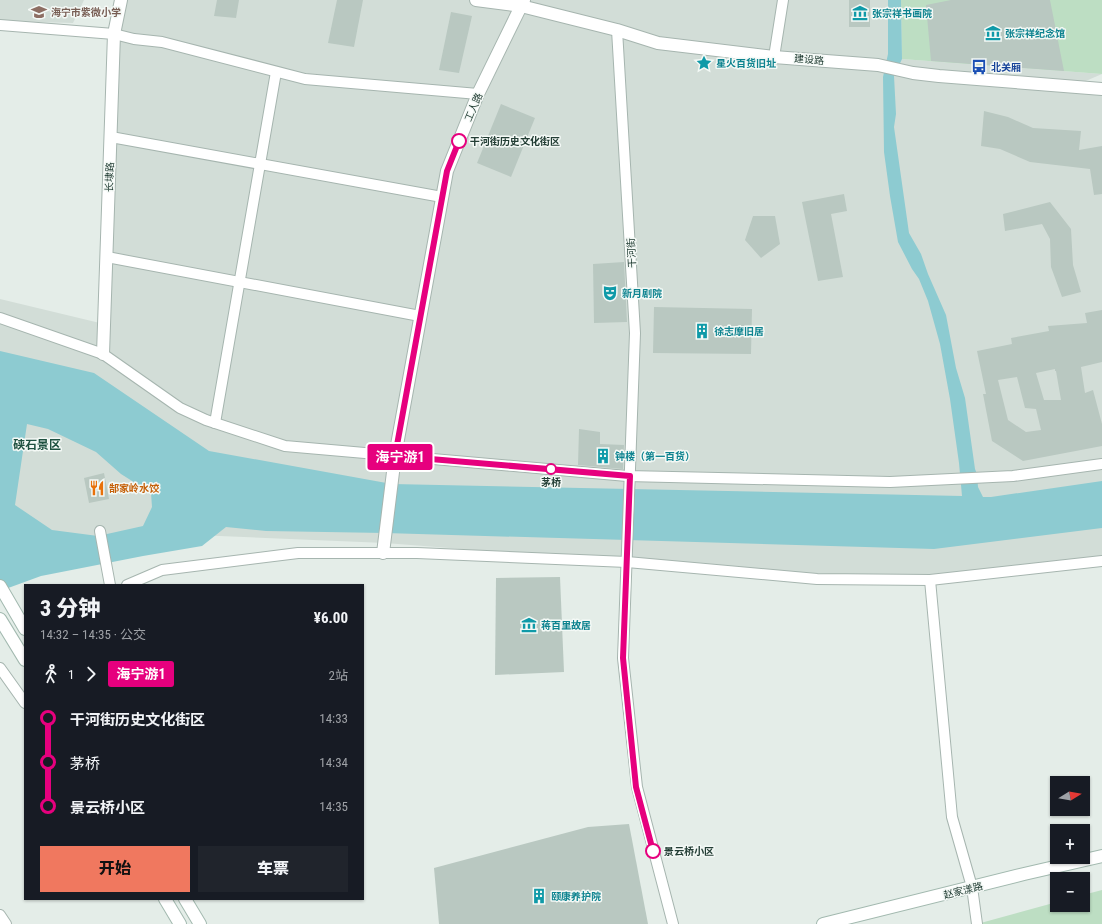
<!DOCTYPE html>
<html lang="zh">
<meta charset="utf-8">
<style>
:root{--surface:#171b24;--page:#20242c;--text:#f1f3f6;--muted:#9ea1a6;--accent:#f0785f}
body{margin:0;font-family:"Roboto Condensed","Noto Sans SC",sans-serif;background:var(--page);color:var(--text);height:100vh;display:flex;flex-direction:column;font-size:15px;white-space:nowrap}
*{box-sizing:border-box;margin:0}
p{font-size:13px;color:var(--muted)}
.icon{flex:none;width:22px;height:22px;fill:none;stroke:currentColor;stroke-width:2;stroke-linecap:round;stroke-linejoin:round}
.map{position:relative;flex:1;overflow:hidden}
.drawer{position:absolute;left:24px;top:584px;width:340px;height:316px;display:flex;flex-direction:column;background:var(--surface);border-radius:0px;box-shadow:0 1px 3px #0004}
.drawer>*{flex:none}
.badge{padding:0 8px;border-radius:3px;font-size:14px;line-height:26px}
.needle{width:26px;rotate:79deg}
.controls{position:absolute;left:1050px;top:776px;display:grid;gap:8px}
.controls a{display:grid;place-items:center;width:40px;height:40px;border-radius:0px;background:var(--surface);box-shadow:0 1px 3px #0004;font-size:20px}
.map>.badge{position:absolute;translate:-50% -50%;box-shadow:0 0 0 2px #fff}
.legs{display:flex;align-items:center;gap:6px;height:44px;padding:0 16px;font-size:13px}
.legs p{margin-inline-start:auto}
.head{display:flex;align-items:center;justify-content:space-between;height:68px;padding:0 16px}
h1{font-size:22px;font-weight:800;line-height:30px}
.action{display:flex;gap:8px;margin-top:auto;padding:8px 16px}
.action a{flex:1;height:46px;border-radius:0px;background:var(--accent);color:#111;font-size:16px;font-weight:800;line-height:46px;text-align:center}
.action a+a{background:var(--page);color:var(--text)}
ul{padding:0 16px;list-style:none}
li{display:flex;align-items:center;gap:14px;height:44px;font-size:15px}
li i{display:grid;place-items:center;width:6px;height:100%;margin:0 5px;background:currentColor}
li i::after{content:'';width:10px;height:10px;margin:-5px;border:3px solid;border-radius:50%;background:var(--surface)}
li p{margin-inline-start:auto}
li:first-child i{background:linear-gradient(#0000 50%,currentColor 0)}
li:last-child i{background:linear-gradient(currentColor 50%,#0000 0)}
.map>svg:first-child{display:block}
.built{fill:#d2ddd7}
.green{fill:#bddec3}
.water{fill:#8dcbd1;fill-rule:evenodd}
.building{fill:#b9c8c1;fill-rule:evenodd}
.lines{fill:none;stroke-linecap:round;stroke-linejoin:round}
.minor-casing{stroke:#a6b5af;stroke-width:12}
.tertiary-casing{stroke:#a6b5af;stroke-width:14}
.secondary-casing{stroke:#a2b9af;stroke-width:14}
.minor{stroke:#fff;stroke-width:10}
.tertiary{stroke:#fff;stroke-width:12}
.secondary{stroke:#fff;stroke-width:12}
.line-1-casing{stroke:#fff;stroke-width:9}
.line-1{stroke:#e6007e;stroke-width:6}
.stop-1-dot{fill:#fff;stroke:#e6007e;stroke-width:2}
.labels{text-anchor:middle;stroke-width:3;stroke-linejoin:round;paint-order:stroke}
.education-label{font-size:10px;font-weight:bold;fill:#785e54;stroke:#f4f9f6;text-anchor:start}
.culture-label{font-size:10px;font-weight:bold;fill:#0d838f;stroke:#f4f9f6;text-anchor:start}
.street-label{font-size:10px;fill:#233e35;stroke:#f4f9f6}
.transit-label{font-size:10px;font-weight:bold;fill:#164399;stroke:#f4f9f6;text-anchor:start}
.stop-label{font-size:10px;font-weight:bold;fill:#233e35;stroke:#f4f9f6;text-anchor:start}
.food-label{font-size:10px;font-weight:bold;fill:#c56008;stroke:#f4f9f6;text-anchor:start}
.quarter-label{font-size:12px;font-weight:bold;fill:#1f5141;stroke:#f4f9f6}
</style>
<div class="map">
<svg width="1102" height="924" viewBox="0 0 1102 924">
<rect width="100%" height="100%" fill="#e4ede8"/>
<!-- built -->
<g class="built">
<polygon points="0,0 84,0 73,23 0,21"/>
<polygon points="120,0 901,0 902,59 1102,74 1074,86 1102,89 1102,561 930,580 627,562 385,543 147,533 0,559 0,299 104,324"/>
</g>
<!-- green -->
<g class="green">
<polygon points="901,0 1102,0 1102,74 902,59"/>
<polygon points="1102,890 1102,924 977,924 1057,902 1057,905 1083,905 1083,895"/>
</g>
<!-- water -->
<path class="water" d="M888,0H901L902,59L894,76L896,114L894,127L909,233L921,254L928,274L946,315L956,368L965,398L975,469L977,474L978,487L983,497H991L1102,481V528L934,549L385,533L266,531L226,527L202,546L143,556L41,576L0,591V351L94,373L209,451L392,484L962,496L959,463L950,399L940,344L928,301L919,279L912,269L898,242L890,196L884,152L883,77L888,54ZM27,424L48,429L96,452L121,474L151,493L152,507L143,526L98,536L52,530L15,505Z"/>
<!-- building -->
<g class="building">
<polygon points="217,0 239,0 236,18 214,16"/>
<polygon points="337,0 363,0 354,47 328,43"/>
<rect x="849" y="0" width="21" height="27"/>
<polygon points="951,0 1050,0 1064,71 931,61 926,5"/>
<polygon points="451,12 472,16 459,73 439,70"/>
<polygon points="501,104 535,118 511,177 477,163"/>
<polygon points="984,111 1008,117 1033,128 1081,131 1079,150 1102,146 1102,194 1094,195 1090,169 1030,162 1000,149 981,146"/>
<polygon points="844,194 847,211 831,214 843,277 818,281 802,202"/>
<polygon points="1050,202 1071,229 1073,265 1081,292 1062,297 1051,267 1050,239 1042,224 1005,231 1003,214"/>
<polygon points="753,216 775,216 780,244 761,258 745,240"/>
<polygon points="624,262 627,322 594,323 593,264"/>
<polygon points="654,307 752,309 751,354 653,353"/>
<path d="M1102,310V362L1081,367L1085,393L1093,390L1102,424V446L1023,461L992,441L983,394H986L977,351L1012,344L1011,338L1049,331L1048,326L1087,323L1085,313ZM1055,369V371H1056L1061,400H1044L1036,373ZM1017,377L1025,408L1036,409L1041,430L1026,432L1008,420L998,380Z"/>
<polygon points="579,429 600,432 600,444 624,445 623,469 578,465"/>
<polygon points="104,473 109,499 89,503 84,478"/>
<polygon points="560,577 564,672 495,675 496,578"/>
<polygon points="629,824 648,924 439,924 434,868 588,827"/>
</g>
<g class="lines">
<defs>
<g id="minor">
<polyline points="0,25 114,34 134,39 162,42 305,79 478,94"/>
<polyline points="617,30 635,333 623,658 637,787 673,924"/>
<polyline points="774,57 783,0"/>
<polyline points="111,137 442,197"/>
<polyline points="107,257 420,316"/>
<polyline points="0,318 103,354 180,408 206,420 285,446 627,476 890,482 1013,476 1102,464"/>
<polyline points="215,423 276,72"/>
<polyline points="100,531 110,585"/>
<polyline points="930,580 952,817 972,887 977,924"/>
<polyline points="127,585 162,570 298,553 417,553 627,562 817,579 930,580 1102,561"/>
<polyline points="0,668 25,703"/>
<polyline points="0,915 6,924"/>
</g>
<g id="tertiary">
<polyline points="476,0 521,6 617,30 658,43 774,57 878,65 913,73 939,76 1102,89"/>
<polyline points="103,354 114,34 121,0"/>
<polyline points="383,553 395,456 447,171 478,94 524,0"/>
</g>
<g id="secondary">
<polyline points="0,586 25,629"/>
<polyline points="0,619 25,660"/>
<polyline points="165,899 180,924"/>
<polyline points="185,899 200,924"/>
<polyline points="823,924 1024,874 1102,856"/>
</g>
</defs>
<!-- minor casing -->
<use href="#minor" class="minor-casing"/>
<!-- tertiary casing -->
<use href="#tertiary" class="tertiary-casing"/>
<!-- secondary casing -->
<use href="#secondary" class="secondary-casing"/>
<!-- minor -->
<use href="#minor" class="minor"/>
<!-- tertiary -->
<use href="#tertiary" class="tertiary"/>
<!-- secondary -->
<use href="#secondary" class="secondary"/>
</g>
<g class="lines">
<defs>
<polyline id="line-1" points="459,141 447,171 395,456 630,476 623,658 636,787 653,851"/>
</defs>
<!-- line-1 casing -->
<use href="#line-1" class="line-1-casing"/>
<!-- line-1 -->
<use href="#line-1" class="line-1"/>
</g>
<!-- icons -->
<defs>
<symbol id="school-bare" viewBox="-9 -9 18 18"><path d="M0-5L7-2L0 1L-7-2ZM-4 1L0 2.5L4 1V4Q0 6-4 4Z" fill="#8d6e63" stroke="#f4f9f6" stroke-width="2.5" paint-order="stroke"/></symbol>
<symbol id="museum-bare" viewBox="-9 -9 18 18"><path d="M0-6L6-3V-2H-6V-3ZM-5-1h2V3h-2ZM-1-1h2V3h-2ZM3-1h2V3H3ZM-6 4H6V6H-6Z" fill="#0f9aa8" stroke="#f4f9f6" stroke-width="2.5" paint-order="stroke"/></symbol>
<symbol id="sight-bare" viewBox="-9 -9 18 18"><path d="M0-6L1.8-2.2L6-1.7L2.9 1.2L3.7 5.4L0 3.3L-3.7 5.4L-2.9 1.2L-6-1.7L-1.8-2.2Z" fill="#0f9aa8" stroke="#f4f9f6" stroke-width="2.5" paint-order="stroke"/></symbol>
<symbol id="bus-bare" viewBox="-9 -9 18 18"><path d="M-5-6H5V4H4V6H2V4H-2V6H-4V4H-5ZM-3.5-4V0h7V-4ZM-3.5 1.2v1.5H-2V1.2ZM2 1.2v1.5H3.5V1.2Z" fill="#1a4fb4" stroke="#f4f9f6" stroke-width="2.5" paint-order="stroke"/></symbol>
<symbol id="theatre-bare" viewBox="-9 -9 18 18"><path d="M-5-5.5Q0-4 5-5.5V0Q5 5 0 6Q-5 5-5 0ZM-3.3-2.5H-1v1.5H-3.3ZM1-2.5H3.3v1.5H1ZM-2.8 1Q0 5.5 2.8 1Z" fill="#0f9aa8" stroke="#f4f9f6" stroke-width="2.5" paint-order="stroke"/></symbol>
<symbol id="building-bare" viewBox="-9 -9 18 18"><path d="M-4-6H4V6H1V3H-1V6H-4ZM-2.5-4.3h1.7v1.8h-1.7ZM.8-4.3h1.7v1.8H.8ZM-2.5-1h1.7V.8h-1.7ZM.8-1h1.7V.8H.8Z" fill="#0f9aa8" stroke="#f4f9f6" stroke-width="2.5" paint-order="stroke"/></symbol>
<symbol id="restaurant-bare" viewBox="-9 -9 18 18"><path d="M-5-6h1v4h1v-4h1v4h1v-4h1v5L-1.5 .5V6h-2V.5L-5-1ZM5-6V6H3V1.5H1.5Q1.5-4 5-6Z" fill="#e8710a" stroke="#f4f9f6" stroke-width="2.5" paint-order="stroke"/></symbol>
</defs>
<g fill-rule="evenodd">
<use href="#school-bare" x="28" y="1" width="22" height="22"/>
<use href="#museum-bare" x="849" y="2" width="22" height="22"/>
<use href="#museum-bare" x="982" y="22" width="22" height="22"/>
<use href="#sight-bare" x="693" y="52" width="22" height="22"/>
<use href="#bus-bare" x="968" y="56" width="22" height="22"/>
<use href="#theatre-bare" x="599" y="282" width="22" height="22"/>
<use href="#building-bare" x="691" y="320" width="22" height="22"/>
<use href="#building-bare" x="592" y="445" width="22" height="22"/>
<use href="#restaurant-bare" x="86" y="477" width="22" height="22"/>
<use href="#museum-bare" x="518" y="614" width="22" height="22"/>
<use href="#building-bare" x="528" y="885" width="22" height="22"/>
</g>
<!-- markers -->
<g class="stop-1-dot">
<circle cx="459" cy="141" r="7"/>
<circle cx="551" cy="469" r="5"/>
<circle cx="653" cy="851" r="7"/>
</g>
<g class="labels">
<!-- education labels -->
<g class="education-label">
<text x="51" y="16">海宁市紫微小学</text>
</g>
<!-- culture labels -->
<g class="culture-label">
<text x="872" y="17">张宗祥书画院</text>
<text x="1005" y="37">张宗祥纪念馆</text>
<text x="716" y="67">星火百货旧址</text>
<text x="622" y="297">新月剧院</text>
<text x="714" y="335">徐志摩旧居</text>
<text x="615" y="460">钟楼（第一百货）</text>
<text x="541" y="629">蒋百里故居</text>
<text x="551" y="900">颐康养护院</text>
</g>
<!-- street labels -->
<g class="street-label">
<text transform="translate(809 59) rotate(5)" y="4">建设路</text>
<text transform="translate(473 107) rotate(-67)" y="4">工人路</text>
<text transform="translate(109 177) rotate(-88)" y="4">长埭路</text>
<text transform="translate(631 253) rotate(-93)" y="4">干河街</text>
<text transform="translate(963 890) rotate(-14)" y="4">赵家漾路</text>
</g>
<!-- transit labels -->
<g class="transit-label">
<text x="991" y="71">北关厢</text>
</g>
<!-- stop labels -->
<g class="stop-label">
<text x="470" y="145">干河街历史文化街区</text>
<text x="551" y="486" text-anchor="middle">茅桥</text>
<text x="664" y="855">景云桥小区</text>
</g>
<!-- food labels -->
<g class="food-label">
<text x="109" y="492">郜家岭水饺</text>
</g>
<!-- quarter labels -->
<g class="quarter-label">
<text x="37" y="449">硖石景区</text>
</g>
</g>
</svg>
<div class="controls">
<a><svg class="needle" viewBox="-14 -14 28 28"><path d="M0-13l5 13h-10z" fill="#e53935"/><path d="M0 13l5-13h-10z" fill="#9ea1a6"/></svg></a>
<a>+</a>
<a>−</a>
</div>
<b class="badge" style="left:400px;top:457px;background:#e6007e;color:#fff">海宁游1</b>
<section class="drawer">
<div class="head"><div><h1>3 分钟</h1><p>14:32 – 14:35 · 公交</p></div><b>¥6.00</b></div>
<div class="legs"><svg class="icon" aria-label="walk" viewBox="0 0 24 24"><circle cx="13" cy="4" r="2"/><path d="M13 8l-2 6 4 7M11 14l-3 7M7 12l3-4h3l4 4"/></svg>1<svg class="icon" aria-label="forward" viewBox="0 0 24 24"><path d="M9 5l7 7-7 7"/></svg><b class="badge" style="background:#e6007e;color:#fff">海宁游1</b><p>2站</p></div>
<ul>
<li><i style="color:#e6007e"></i><b>干河街历史文化街区</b><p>14:33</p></li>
<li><i style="color:#e6007e"></i><span>茅桥</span><p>14:34</p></li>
<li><i style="color:#e6007e"></i><b>景云桥小区</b><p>14:35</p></li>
</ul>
<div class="action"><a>开始</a><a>车票</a></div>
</section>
</div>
